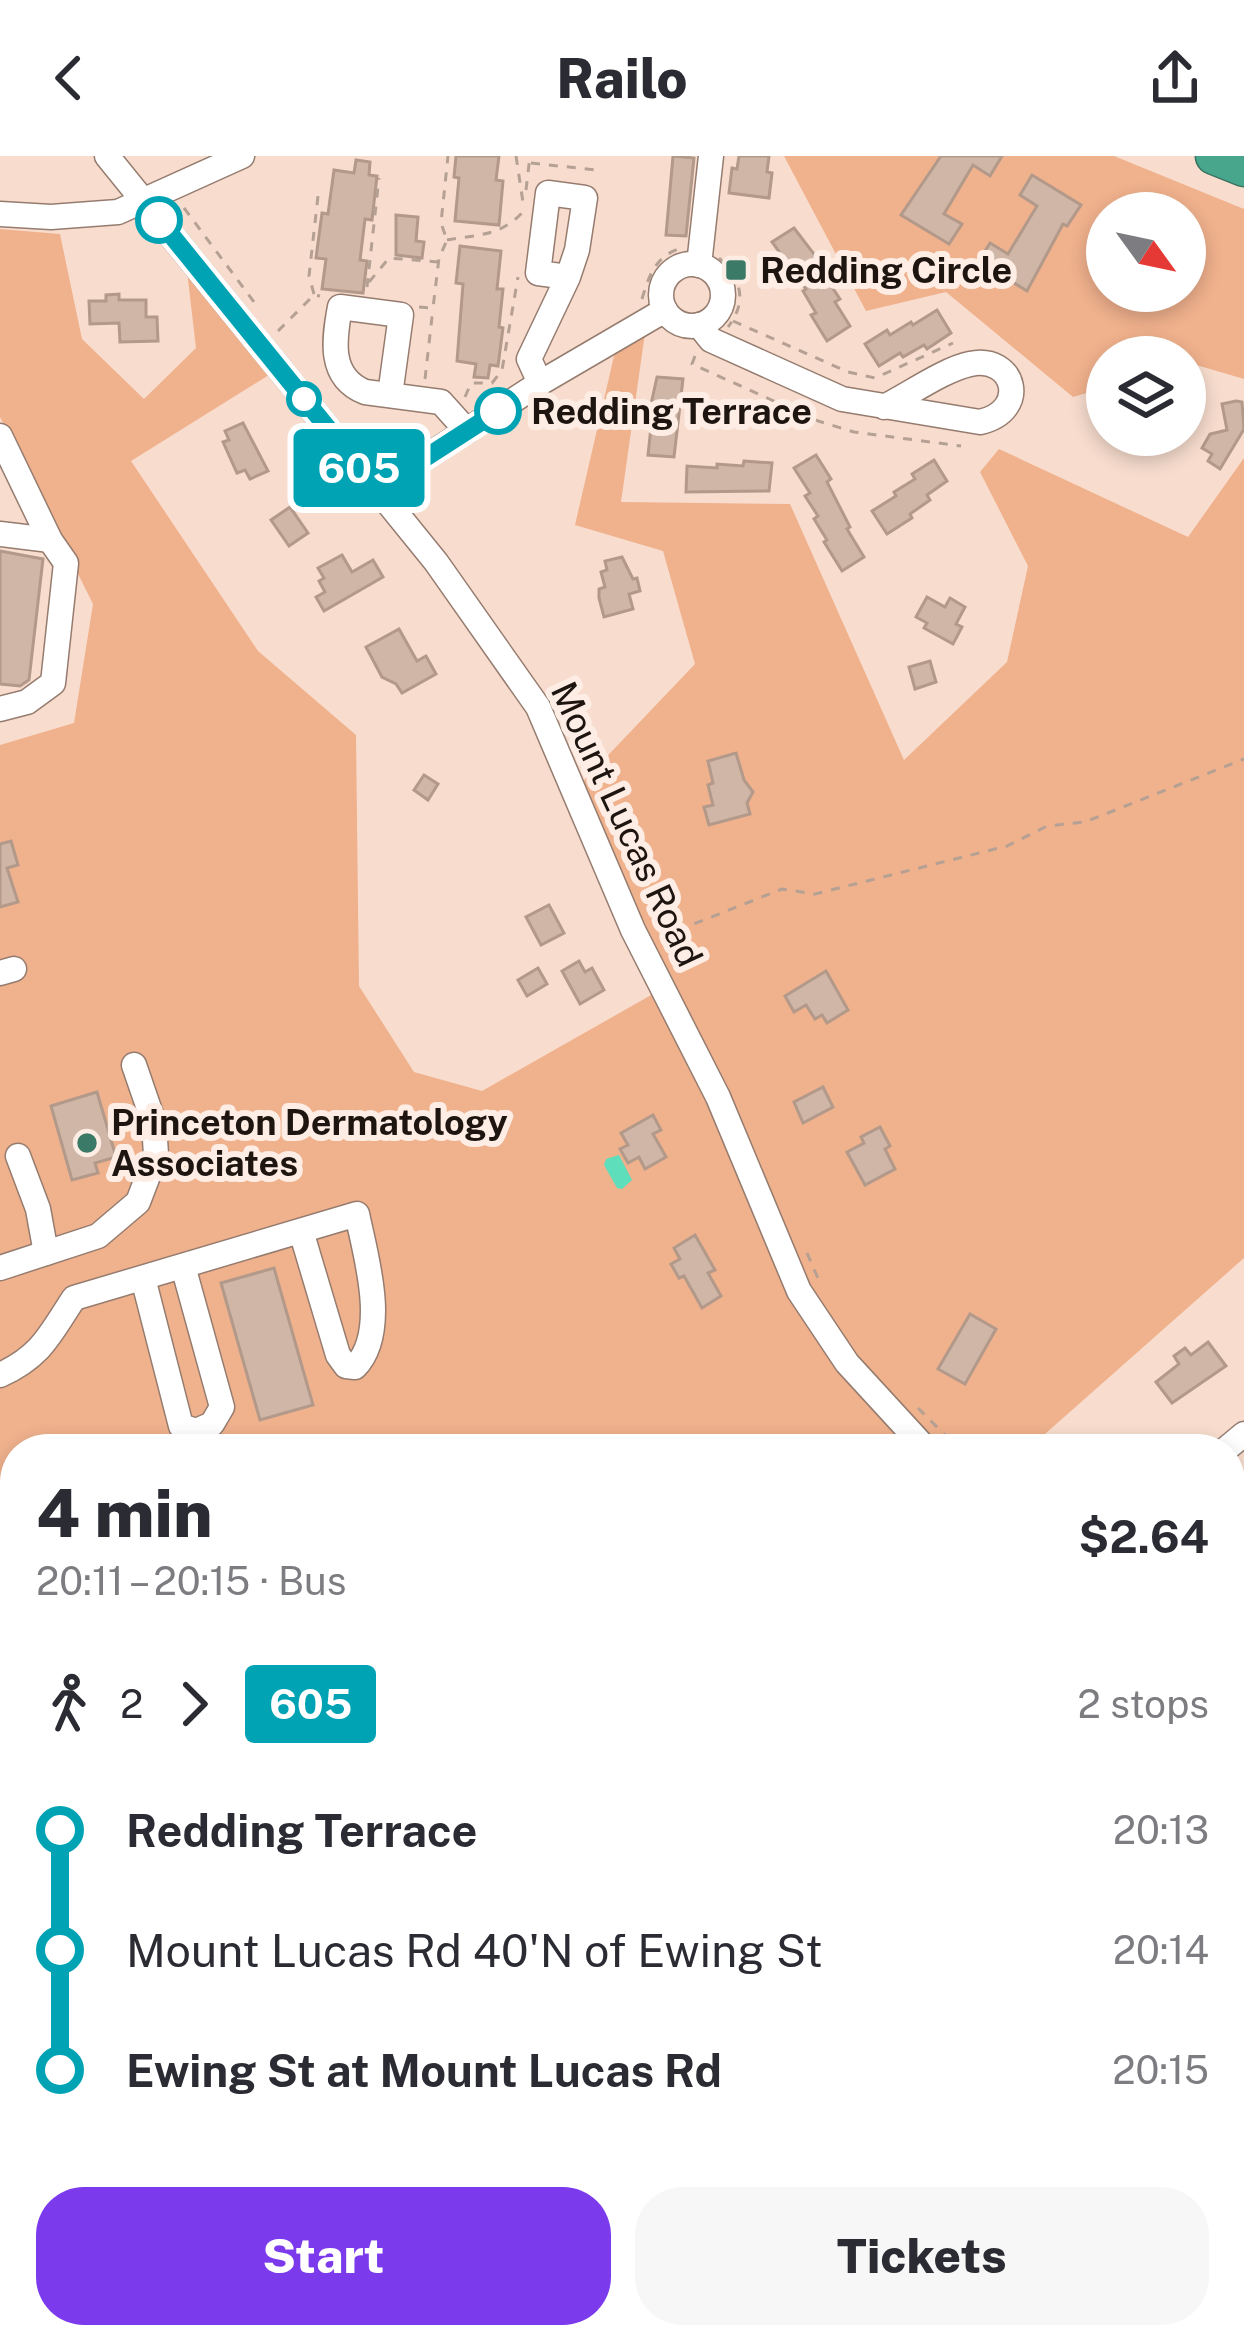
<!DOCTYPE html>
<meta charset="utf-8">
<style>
:root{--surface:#fff;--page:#f7f7f7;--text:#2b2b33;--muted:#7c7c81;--accent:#7c3aed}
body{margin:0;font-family:"Public Sans",sans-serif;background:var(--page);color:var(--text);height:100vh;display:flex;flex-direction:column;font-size:45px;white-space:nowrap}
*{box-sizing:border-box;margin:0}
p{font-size:39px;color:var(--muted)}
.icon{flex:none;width:66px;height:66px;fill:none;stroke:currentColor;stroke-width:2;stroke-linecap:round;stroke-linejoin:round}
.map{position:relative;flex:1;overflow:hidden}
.sheet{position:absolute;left:0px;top:1278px;width:1245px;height:915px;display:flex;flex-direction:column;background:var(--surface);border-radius:48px 48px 0 0;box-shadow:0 6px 18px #0003}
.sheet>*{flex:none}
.badge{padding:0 24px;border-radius:9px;font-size:42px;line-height:78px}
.needle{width:78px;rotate:123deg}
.tools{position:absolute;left:1086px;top:36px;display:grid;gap:24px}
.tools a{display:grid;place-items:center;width:120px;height:120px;border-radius:50%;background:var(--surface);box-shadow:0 6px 18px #0003;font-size:60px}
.map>.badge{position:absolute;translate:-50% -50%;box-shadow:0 0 0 6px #fff}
.legs{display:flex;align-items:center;gap:18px;height:132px;padding:0 36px;font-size:39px}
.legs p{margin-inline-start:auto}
.head{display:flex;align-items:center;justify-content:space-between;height:204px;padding:0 36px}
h1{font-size:66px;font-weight:800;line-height:90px}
.action{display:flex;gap:24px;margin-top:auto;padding:24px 36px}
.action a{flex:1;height:138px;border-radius:48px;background:var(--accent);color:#fff;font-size:48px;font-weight:800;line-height:138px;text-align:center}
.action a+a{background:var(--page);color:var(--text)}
ul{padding:0 36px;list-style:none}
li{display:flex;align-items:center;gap:42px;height:120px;font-size:45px}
li i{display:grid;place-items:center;width:18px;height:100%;margin:0 15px;background:currentColor}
li i::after{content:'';width:30px;height:30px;margin:-15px;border:9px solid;border-radius:50%;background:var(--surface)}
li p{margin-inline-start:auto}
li:first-child i{background:linear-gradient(#0000 50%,currentColor 0)}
li:last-child i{background:linear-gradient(currentColor 50%,#0000 0)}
header{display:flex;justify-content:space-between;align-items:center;height:156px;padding:0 36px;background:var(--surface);font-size:54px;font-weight:800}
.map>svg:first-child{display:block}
.green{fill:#f0b18d;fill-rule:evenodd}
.water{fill:#5edebb}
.building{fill:#d0b6a7;stroke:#b2998a;stroke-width:3}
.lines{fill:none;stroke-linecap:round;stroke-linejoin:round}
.minor-casing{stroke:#957c6f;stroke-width:27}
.highway-casing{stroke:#397360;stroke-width:39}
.path{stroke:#b5a094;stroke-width:3;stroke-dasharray:9 9;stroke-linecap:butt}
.minor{stroke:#fff;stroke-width:24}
.highway{stroke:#47a68b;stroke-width:36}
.line-1-casing{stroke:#fff;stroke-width:27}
.line-1{stroke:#00a3b4;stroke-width:18}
.stop-1-dot{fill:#fff;stroke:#00a3b4;stroke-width:6}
.poi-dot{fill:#3b7a67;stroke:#fdede4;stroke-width:4.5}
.labels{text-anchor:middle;stroke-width:12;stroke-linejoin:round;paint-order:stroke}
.poi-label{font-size:36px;font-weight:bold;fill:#1e1510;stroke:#fdede4;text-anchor:start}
.stop-label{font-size:36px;font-weight:bold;fill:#1e1510;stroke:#fdede4;text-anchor:start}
.street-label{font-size:36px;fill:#1e1510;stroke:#fdede4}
</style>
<header><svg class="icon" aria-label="back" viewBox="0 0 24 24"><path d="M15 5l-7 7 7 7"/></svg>Railo<svg class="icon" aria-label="share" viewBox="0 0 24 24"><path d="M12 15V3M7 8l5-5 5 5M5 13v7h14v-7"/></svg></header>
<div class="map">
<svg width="1244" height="2192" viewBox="0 0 1244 2192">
<rect width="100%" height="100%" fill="#f8ddce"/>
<!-- green -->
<g class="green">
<path d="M784,0H1114L1244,53V223L1193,208L1185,210V201H1107V231L1073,241L946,136L866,155ZM1107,57H1185V135H1107Z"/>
<polygon points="0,73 60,78 82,183 144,243 196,192 187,115 269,219 131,305 258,495 356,579 359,830 414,916 482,935 660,834 574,635 695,508 663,395 575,369 617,187 646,170 621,346 790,348 904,604 1007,506 1028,410 980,316 999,293 1188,381 1244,302 1244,1102 1028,1293 15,1293 15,2178 61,2178 52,2192 0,2192 0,589 74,567 93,448 0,261"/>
<polygon points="1230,1524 1244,1528 1244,1980 1230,1989"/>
<polygon points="269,2178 449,2178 444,2192 290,2192"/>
<polygon points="459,2178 955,2178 934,2192 470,2192"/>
</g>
<!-- water -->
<polygon class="water" points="619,999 632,1024 622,1033 617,1032 604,1009 606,1003"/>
<!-- building -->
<g class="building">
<polygon points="456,0 499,0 496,24 503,25 499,69 455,65 459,22 454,21"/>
<polygon points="673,0 694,2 686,80 666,79"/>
<polygon points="739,0 769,0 767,16 772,17 769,42 729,37 732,12 737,13"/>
<polygon points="941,0 1002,0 990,20 973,9 944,58 962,68 949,88 901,59"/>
<polygon points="356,4 370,6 369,19 377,20 372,64 365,63 360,104 367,105 363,137 322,133 326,103 316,102 322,57 328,58 334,14 354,17"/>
<polygon points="1032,19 1081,49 1067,70 1063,68 1027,135 979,105 990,87 1008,98 1037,50 1020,39"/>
<polygon points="396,59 418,61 416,85 424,86 422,102 396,99"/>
<polygon points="794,72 830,119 826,122 840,143 835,146 850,170 827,185 811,159 816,157 803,135 806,133 772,86"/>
<polygon points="460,90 501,95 497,133 503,133 499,171 503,172 498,210 490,209 488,222 474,221 476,208 457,205 463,128 456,127"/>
<polygon points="119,138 119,144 146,144 146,161 157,161 158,185 120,186 119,167 90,168 89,145 106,145 106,139"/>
<polygon points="937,154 951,177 927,193 924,189 903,201 900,197 879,210 865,188 887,174 890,179 911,166 913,169"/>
<polygon points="657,221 683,223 674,301 648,299 651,271 646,271"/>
<polygon points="1236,245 1242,246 1244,273 1220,313 1208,305 1212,298 1202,292 1210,278 1227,274 1222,248"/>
<polygon points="243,267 268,315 250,323 245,314 237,317 223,286 229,284 225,275"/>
<polygon points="816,299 831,323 827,326 850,371 847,373 864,401 842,415 824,386 827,384 814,363 818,360 805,340 810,337 794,312"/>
<polygon points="934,304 947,325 927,339 930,344 910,358 912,362 887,378 872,355 896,340 894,336 915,323 912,318"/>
<polygon points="744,305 772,307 769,335 686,336 687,310 717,312 717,308 743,310"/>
<polygon points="290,351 308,377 289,390 271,364"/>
<polygon points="0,395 43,403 29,524 20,530 0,528"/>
<polygon points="342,399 352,416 373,404 383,421 324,455 316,441 325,436 319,425 324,422 318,412"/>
<polygon points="622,401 633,423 637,422 640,435 629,438 633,453 604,461 599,442 599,433 605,431 601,416 607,414 605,405"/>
<polygon points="927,441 945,451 950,442 965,451 956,468 962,471 953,488 924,472 927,467 916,461"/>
<polygon points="399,473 417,505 426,500 436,518 402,537 396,528 382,521 366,491"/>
<polygon points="930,505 936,526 915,533 909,511"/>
<polygon points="736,597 744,624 753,636 747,647 750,658 709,669 704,651 713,649 708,629 713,627 708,605"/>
<polygon points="424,619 438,628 428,644 414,634"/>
<polygon points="11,685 18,709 7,712 18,746 0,751 0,688"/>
<polygon points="549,749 564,777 541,789 526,761"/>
<polygon points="579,805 585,816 592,812 604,834 580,848 562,815"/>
<polygon points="538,812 547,828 527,840 518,824"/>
<polygon points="826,815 848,854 827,867 822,859 815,863 806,849 794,856 785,840"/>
<polygon points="823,931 833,951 803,967 794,946"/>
<polygon points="97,936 116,1001 95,1007 98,1017 72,1024 51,950"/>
<polygon points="653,959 661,974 653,978 666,1001 645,1013 639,1001 628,1007 620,993 628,989 621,977"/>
<polygon points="880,971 890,990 885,993 895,1013 865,1029 847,996 864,987 861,981"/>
<polygon points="695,1079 715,1114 708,1117 721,1140 702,1152 684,1120 679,1122 671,1108 680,1103 674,1092"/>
<polygon points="274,1112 313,1249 260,1264 221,1127"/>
<polygon points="970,1158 996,1173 965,1228 938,1213"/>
<polygon points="1208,1186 1226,1210 1172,1247 1156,1226 1179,1208 1174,1200 1185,1192 1191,1199"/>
<polygon points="1244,1359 1244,1397 1230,1408 1230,1370"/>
<polygon points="197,2178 228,2178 249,2192 218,2192"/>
</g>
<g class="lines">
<defs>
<g id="minor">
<polyline points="107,0 436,406 538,551 633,774 718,941 799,1135 847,1207 926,1293"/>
<polyline points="0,58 51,61 118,56 242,0"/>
<circle cx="692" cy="139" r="31"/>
<polyline points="699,109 711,0"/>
<path d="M699,169L711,184L842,243L980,266C1030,255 1015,198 970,208C945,213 908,239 884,251"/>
<polyline points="540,227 529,203 568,121 577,94 585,42 548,37 538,117 568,121"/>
<path d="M390,239L401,159L340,151C334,183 328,221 365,236L441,246L467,275"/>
<polyline points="0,280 50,384 66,407 53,527 27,546 0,553"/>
<polyline points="377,333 540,227 665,154"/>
<polyline points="0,378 50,384"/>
<polyline points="0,817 14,813"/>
<polyline points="18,1000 38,1053 46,1097"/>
<polyline points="0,1112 98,1080 138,1046 156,999 154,967 134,909"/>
<polyline points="143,1122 181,1270 196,1275 212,1268 222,1251 183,1110"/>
<path d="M0,1219C42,1200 50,1178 74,1142C168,1114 262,1086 357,1058C366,1101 389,1176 355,1211L346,1210L338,1199L301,1075"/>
<polyline points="1226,1293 1244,1278"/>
<polyline points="0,1344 15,1373"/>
<polyline points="1230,1487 1244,1492"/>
<polyline points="1230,2114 1244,2096"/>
<polyline points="461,2178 471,2192"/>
<polyline points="1155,2192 1170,2178"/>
</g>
<polyline id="highway" points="1214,0 1244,12"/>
</defs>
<!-- minor casing -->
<use href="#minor" class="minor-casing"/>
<!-- highway casing -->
<use href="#highway" class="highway-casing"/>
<!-- path -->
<g class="path">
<polyline points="516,0 524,53"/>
<polyline points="531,7 596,14"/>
<polyline points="526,34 530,0"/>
<polyline points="184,52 254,146"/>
<path d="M447,84C479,78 499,81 523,56"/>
<path d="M719,102C741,123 748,145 728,171"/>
<polyline points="369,126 389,102 438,106"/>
<polyline points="367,131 379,22"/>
<polyline points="314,138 309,120 318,40"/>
<path d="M642,143C649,119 656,99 682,92"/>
<polyline points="419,151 433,152 439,102 447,84 441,67 448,0"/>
<polyline points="733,165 848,216 875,222 953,187"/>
<polyline points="278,175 314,139 320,140"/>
<polyline points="695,200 692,208 818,265 854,276 961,290"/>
<polyline points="425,223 433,152"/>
<polyline points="465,241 471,227 492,227 502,214 518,121"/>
<polyline points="661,781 782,733 815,738 1007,690 1047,670 1085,666 1244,603"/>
<polyline points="807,1097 820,1127"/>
<polyline points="918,1252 959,1293"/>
<polyline points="9,1391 15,1403"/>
<polyline points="0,1845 15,1836"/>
<polyline points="791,2178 798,2192"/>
<polyline points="536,2192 536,2178"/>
<polyline points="739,2192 767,2178"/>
</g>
<!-- minor -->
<use href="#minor" class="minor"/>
<!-- highway -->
<use href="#highway" class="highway"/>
</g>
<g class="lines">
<defs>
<polyline id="line-1" points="159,64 377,333 498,255"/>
</defs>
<!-- line-1 casing -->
<use href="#line-1" class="line-1-casing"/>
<!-- line-1 -->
<use href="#line-1" class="line-1"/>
</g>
<!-- markers -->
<g class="stop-1-dot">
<circle cx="159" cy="64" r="21"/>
<circle cx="304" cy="243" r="15"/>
<circle cx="498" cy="255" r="21"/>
</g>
<g class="poi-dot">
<rect x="724" y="102" width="24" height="24" rx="6"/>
<circle cx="87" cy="987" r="12"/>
</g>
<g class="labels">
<!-- poi labels -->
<g class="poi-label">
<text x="760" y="127">Redding Circle</text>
<text x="111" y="979">Princeton Dermatology<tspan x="111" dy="41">Associates</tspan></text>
</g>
<!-- stop labels -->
<g class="stop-label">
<text x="531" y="268">Redding Terrace</text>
</g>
<!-- street labels -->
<g class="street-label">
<text transform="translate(627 668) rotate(65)" y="13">Mount Lucas Road</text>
</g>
</g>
</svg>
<div class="tools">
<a><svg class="needle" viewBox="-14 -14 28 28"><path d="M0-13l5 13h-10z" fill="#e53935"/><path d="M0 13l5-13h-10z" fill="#7c7c81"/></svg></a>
<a><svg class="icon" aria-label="layers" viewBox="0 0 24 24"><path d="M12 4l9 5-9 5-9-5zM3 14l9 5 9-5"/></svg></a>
</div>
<b class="badge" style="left:359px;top:312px;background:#00a3b4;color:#fff">605</b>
<section class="sheet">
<div class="head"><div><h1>4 min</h1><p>20:11 – 20:15 · Bus</p></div><b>$2.64</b></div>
<div class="legs"><svg class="icon" aria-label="walk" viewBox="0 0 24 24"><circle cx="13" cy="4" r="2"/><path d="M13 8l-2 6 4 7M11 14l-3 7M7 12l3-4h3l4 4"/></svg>2<svg class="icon" aria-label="forward" viewBox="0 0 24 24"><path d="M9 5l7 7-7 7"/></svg><b class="badge" style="background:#00a3b4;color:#fff">605</b><p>2 stops</p></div>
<ul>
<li><i style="color:#00a3b4"></i><b>Redding Terrace</b><p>20:13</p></li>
<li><i style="color:#00a3b4"></i><span>Mount Lucas Rd 40'N of Ewing St</span><p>20:14</p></li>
<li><i style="color:#00a3b4"></i><b>Ewing St at Mount Lucas Rd</b><p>20:15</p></li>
</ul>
<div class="action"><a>Start</a><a>Tickets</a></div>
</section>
</div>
